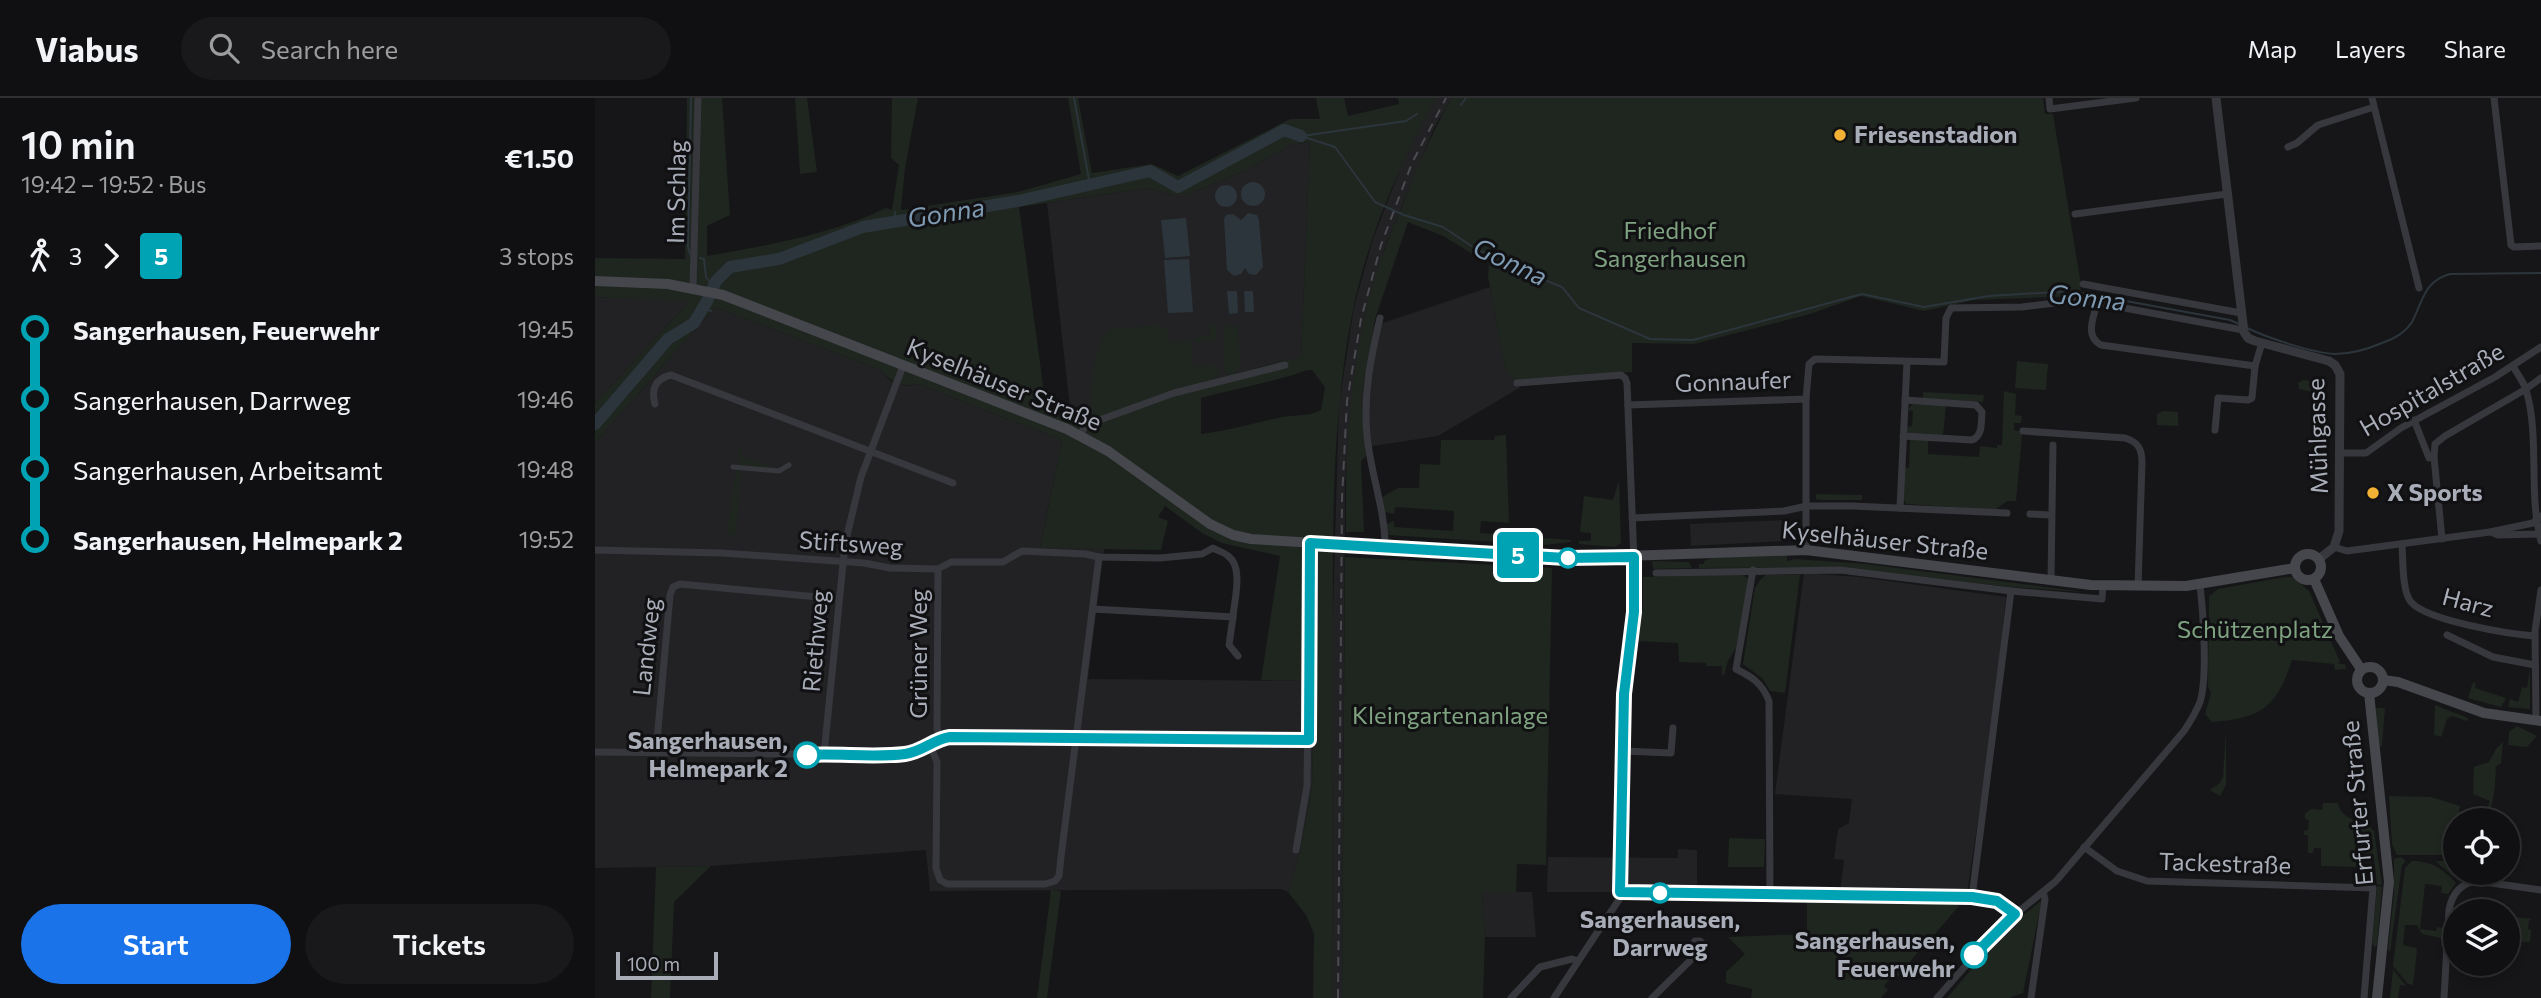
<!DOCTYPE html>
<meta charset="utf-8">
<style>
:root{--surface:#101012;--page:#19191b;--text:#f1f3f6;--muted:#9c9d9f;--line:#303032;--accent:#1a73e8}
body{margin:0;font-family:Commissioner,sans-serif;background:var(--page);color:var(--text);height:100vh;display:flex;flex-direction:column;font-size:26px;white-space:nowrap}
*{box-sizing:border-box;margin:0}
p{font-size:23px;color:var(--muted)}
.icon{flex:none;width:38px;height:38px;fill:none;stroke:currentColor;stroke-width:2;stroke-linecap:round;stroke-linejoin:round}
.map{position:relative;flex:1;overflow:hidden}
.sheet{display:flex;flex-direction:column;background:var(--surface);width:595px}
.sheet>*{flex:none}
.badge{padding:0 14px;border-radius:5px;font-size:24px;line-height:46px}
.fabs{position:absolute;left:1848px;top:710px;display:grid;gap:14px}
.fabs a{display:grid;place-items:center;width:77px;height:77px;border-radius:50%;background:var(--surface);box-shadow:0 4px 10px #0003,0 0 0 2px var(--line);font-size:35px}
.scale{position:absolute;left:21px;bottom:18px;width:102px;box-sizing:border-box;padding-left:7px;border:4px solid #a8adb8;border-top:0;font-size:19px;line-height:24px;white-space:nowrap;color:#a8adb8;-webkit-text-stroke:5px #111113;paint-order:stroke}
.map>.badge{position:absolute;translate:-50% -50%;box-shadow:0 0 0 4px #fff}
.legs{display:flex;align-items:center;gap:10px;height:77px;padding:0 21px;font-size:23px}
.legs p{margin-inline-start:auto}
.head{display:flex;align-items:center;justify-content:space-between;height:119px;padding:0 21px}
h1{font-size:38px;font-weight:600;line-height:52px}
.primary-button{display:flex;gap:14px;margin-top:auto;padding:14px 21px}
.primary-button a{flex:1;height:80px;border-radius:42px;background:var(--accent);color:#fff;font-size:28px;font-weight:600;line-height:80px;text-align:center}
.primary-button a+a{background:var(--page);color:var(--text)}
ul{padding:0 21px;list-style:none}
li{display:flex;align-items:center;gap:24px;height:70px;font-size:26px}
li i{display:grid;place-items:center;width:10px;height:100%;margin:0 9px;background:currentColor}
li i::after{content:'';width:18px;height:18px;margin:-9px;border:5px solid;border-radius:50%;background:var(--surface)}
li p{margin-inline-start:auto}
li:first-child i{background:linear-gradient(#0000 50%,currentColor 0)}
li:last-child i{background:linear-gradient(currentColor 50%,#0000 0)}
header{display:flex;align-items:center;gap:42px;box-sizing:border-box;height:98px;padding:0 35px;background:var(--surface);border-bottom:2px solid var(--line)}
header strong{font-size:33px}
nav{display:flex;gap:38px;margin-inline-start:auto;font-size:24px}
.search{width:490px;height:63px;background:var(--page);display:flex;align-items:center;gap:18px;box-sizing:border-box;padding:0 24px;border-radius:38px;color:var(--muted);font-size:26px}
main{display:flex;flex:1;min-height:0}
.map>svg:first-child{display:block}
.built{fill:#222225}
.green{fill:#1e261f;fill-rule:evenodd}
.water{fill:#2c353c}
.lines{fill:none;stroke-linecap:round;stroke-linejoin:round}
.stream{stroke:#2c353c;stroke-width:2}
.river{stroke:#2c353c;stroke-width:12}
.pedestrian{stroke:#37383d;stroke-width:5}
.minor{stroke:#37383d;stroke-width:7}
.tertiary{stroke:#37383d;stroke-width:9}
.secondary{stroke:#45474d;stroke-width:10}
.rail{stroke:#4a4c52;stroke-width:2;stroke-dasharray:9 7;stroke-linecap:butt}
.line-1-casing{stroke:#fff;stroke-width:16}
.line-1{stroke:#00a3b4;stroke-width:10}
.poi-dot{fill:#f2b134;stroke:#111113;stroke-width:2.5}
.stop-1-dot{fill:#fff;stroke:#00a3b4;stroke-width:3.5}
.labels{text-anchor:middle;stroke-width:6;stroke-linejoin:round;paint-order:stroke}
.poi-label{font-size:24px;font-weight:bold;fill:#a8adb8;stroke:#111113;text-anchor:start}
.street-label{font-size:24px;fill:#a8adb8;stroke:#111113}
.park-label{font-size:24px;fill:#7fa381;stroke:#111113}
.stop-label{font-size:24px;font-weight:bold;fill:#a8adb8;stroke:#111113;text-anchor:end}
.water-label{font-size:26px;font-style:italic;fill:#7f9bb3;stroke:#111113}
</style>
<header>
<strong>Viabus</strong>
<div class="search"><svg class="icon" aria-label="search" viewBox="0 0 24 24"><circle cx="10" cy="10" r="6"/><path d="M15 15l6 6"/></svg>Search here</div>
<nav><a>Map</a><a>Layers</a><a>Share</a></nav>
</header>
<main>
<section class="sheet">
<div class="head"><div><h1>10 min</h1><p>19:42 – 19:52 · Bus</p></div><b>€1.50</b></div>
<div class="legs"><svg class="icon" aria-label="walk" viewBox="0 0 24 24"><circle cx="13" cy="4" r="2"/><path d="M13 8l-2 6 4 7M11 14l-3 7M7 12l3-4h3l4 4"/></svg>3<svg class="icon" aria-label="forward" viewBox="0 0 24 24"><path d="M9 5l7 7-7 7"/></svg><b class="badge" style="background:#00a3b4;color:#fff">5</b><p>3 stops</p></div>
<ul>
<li><i style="color:#00a3b4"></i><b>Sangerhausen, Feuerwehr</b><p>19:45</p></li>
<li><i style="color:#00a3b4"></i><span>Sangerhausen, Darrweg</span><p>19:46</p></li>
<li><i style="color:#00a3b4"></i><span>Sangerhausen, Arbeitsamt</span><p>19:48</p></li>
<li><i style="color:#00a3b4"></i><b>Sangerhausen, Helmepark 2</b><p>19:52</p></li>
</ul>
<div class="primary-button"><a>Start</a><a>Tickets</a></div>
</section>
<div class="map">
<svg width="1946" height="900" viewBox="0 0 1946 900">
<rect width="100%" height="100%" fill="#161618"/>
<!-- built -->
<g class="built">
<polygon points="841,0 857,0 840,28 789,151 767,233 754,333 750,387 747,900 737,900 738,515 744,307 759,209 778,141 815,46"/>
<polygon points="715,44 706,261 690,262 616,283 496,322 476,319 452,105 553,90 578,97 592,97 652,72 695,47"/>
<polygon points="895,189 911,274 922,283 924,290 843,338 771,349 766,301 779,228"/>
<polygon points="0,199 96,202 0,305"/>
<polygon points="120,209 283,271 296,283 312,288 323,286 467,342 445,449 509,451 493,581 719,583 717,687 705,754 693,794 686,791 335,793 331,752 116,768 0,770 0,345"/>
<polygon points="1190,422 1191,443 1096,448 1095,426"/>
<polygon points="1209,475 1264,479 1411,499 1397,630 1372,795 1245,794 1249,762 1239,761 1243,731 1254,725 1257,701 1180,696"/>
<polygon points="1083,751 1102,752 1102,794 952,794 953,759 1083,760"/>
<polygon points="887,793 937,794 941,839 890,839"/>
</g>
<!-- green -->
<g class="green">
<path d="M92,0H127L135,117L112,128V158C173,147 235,137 291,110L297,112L304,67L296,60L297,0H323L310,70L306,112L423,94L486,76L473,0H483L497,75L557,66L583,78L695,21H725L721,0H749L753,18L804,6L803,0H841C805,66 773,137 758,212C735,326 738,444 738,560C738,674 737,787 737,900H718L719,836L711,817L693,794L705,754L717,687L719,583L666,582L685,458L627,445L607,435L570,408L563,419L573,423L566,452L445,450L467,342L323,286C305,290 296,283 283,271L120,209L0,345V305L95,203L0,199V160L90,161ZM715,44L706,260L690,262L640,276L645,268L643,231L641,228L633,227L629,231V273L635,277L618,282L624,274L621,267L598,268L597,244L619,243L622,236L621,227L614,224L615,238H604L600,242L574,244V235L566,227L516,231C497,245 495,299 496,322L476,319L451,309L424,109L553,90L578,97H592L652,72L695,47ZM712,272H717L730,289L726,312C713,319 703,316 688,319C661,324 634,333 606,336V300C642,290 677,285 712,272Z"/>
<polygon points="200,0 212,0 222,74 205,76"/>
<path d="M857,0H1448L1450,16H1458L1485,181L1486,198L1379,202L1329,213L1266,198L1215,216L1099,246L1037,245V274L922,283L911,275L893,178L894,166L848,138L813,124L780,221L766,301L772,357L766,363L769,434H751C750,340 757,239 790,150C795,135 802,121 808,106C822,70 837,34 857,0Z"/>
<polygon points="1422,263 1453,266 1451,292 1420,290"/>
<polygon points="1708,282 1720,284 1724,287 1723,295 1704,291 1703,285"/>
<polygon points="1409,293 1421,296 1420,317 1427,318 1426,325 1419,325 1419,332 1425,333 1427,337 1421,403 1412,403 1400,412 1311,406 1308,400 1309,370 1314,370 1315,342 1333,342 1333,356 1384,359 1385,348 1402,350 1402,347 1407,347"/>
<polygon points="1328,294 1389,297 1388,304 1328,301"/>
<polygon points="1318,306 1351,307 1348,338 1313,335 1311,329 1317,328 1318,313 1312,312"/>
<polygon points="1568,313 1583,314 1583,328 1562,327 1562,316"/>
<polygon points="911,337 914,425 886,423 885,435 976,442 976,444 950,447 793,437 791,426 799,423 799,429 858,433 859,413 800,409 799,416 790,414 787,399 803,390 824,390 825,366 845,367 846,342 899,342 900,338"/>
<polygon points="147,352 147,358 176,368 179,364 177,370 162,370 154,366 150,369 144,368 144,354"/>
<polygon points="141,371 146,371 141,438 135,437 133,431"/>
<polygon points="1024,382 1026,445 1020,449 984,446 984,443 996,443 996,435 985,434 989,398 1018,402"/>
<polygon points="1221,396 1267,397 1267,402 1225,402 1221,401"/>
<polygon points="1192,456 1192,463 1200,461 1271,466 1489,494 1415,489 1239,469 1104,470 1104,466 1109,466 1109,463 1116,460"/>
<polygon points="750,459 957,470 951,767 922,766 921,794 887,794 890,839 888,900 747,900"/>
<polygon points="1057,463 1094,464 1097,470 1058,471"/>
<polygon points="1146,476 1154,481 1141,550 1133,563 1129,577 1127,577 1127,568 1111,568 1111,565 1084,564 1083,545 1041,543 1048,509 1048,479"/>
<polygon points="1171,477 1205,477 1190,595 1175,593 1168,581 1148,566 1160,490 1165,482"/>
<path d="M1690,479H1697L1714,493L1745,564L1743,566H1750L1751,571L1740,572L1739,566L1697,562C1682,609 1667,620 1617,624L1610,616L1616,595L1613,588L1614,498L1623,491Z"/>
<polygon points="1935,571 1935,611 1913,609 1915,601 1923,604 1927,589 1932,590"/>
<polygon points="1878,584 1881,586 1880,590 1911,600 1906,609 1873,600"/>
<polygon points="1840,607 1873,620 1872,623 1857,618 1852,621 1846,639 1839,637"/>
<polygon points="1781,610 1790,610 1787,648 1785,648 1784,645"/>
<polygon points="1922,628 1942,638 1932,649 1913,647 1914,634"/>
<polygon points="1631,632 1631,687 1625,698 1615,692 1625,685 1628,679"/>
<path d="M1908,644L1906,665L1901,668C1900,687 1900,705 1890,723H1873L1872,716L1888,721L1895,703L1878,696L1879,669L1894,664L1901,651Z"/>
<polygon points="1794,698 1836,699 1865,708 1863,723 1860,723 1860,757 1802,757 1797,746"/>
<path d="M1728,705H1743C1748,726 1767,719 1779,733L1787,787L1782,786L1779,761L1770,760L1769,752L1761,756V769L1726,768V750H1719L1718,755H1713V737H1709V733L1713,732L1714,722L1710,721V716L1716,711L1727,712Z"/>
<polygon points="1134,740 1170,741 1169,769 1133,769"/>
<polygon points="1806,759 1811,763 1807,767 1795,854 1793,851 1799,795 1799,761"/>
<path d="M1817,763C1836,763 1849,771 1861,785L1853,796L1846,795L1847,788L1830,786L1825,831L1841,833L1842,829L1847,830L1846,840L1827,836L1822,827H1810L1808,847L1821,850L1822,853L1818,887L1813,886L1798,868L1810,770Z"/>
<polygon points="1840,763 1860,763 1860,775 1879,775 1879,778 1865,784"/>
<polygon points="116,768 79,804 75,900 56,900 61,769"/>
<polygon points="1782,788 1787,789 1782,847 1780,849 1777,846"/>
<polygon points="456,792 466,793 452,900 442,900"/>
<polygon points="1212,800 1363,802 1363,809 1339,837 1337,836 1303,879 1299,876 1289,888 1293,892 1286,900 1156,900 1157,891 1131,885 1131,874 1150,856 1133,839 1212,836"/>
<polygon points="1447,802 1428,895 1414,900 1352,900 1408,834"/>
<polygon points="1913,818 1937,821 1934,823 1933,831 1936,832 1935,844 1913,843"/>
<polygon points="1798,871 1811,888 1805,887 1803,900 1795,900"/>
</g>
<!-- water -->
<g class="water">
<circle cx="658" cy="96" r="12"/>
<circle cx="631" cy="98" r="11"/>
<polygon points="653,115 662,117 664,123 668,169 661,177 654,176 650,170 646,176 639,178 632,172 629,121 631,117 638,116 646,122"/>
<polygon points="591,120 595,158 570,160 566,122"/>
<polygon points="594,161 598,214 573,215 569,162"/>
<polygon points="632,193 642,193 643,215 634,216"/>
<polygon points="649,193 658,193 659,214 650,214"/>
</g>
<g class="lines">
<!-- stream -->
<g class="stream">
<polyline points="479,0 495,87"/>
<polyline points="866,7 871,0"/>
<polyline points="706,38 740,49 780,104 809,117 848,129 884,153 908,159 942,179 967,189 984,210 1055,241 1098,242 1267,196 1329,209 1394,198 1476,193 1635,222 1644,226"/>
<polyline points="707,38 811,23 822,16"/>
<polyline points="299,124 300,114"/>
<polyline points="95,156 93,149 96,0"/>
<polyline points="105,160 109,161 111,179 118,188"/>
<polyline points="108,210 116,213"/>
<path d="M1652,230C1673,240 1718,255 1740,256C1756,256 1773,251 1787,245C1799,241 1810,235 1817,224C1828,203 1829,183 1855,176L1946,175"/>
</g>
<!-- river -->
<polyline class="river" points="0,326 73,241 99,225 112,203 121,183 135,169 184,161 268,129 423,103 555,73 583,89 689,32 706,38"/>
<!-- pedestrian -->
<polyline class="pedestrian" points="138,369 184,373 194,367"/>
<!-- minor -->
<g class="minor">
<polyline points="1454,0 1455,11 1541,0"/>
<polyline points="1777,0 1824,190"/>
<polyline points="1899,0 1916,147 1919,149 1946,148"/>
<polyline points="1693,49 1702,45 1723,27 1779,9"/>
<polyline points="1480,116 1632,96"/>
<polyline points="1488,186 1646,215"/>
<polyline points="98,189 103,0"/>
<path d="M1502,204C1499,220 1489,237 1506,247L1660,268"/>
<path d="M785,220C776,259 768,296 772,337C775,374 790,410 790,448"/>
<path d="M1918,268C1922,276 1929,284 1931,292C1945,337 1933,396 1946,443"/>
<polyline points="922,285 1026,277 1030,280 1032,285 1040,489 1029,596 1025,800 959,900"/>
<path d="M60,306C56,291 60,281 76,277L358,385"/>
<polyline points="1033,307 1211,301 1214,266 1220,261 1349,264 1351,220 1356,210 1427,209 1486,202 1648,232"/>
<polyline points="1819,322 1834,360 1839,359"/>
<polyline points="1620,332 1623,300 1653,302 1657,300 1660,268 1667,245"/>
<path d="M1428,333L1530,340C1543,344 1547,351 1547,364L1543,489"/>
<polyline points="485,337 491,327 579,295 690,267"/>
<path d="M1308,338L1377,342C1388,338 1386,324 1387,314L1381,307L1310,302"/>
<polyline points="1744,355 1771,355 1806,330 1900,279 1946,249"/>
<polyline points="1305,410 1312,264"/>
<polyline points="1435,416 1455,417"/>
<polyline points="1037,420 1189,413 1212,408 1257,408 1412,415"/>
<polyline points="1896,434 1903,437 1944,436"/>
<polyline points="1847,441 1839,359 1840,346 1850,338 1931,291 1946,280"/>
<path d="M1807,446C1808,461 1807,494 1816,504C1832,523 1915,536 1940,538"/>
<polyline points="1739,449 1752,453 1895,434 1938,425 1946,418"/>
<path d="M0,452L127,455L269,465L295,470L343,471L356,464H408L427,453L490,456L504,459L565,460L607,456L618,450C623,453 629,454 633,458C649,469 639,503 638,519"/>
<polyline points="1211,452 1211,301"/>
<polyline points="343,471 342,630 345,641"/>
<path d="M1158,472L1141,571C1157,579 1167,585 1174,603L1175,796"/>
<polyline points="1061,475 1245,472 1416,493 1507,501 1508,488"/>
<polyline points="1456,482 1458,347"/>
<polyline points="498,511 638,519 634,547 643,558"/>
<polyline points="1852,537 1898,559 1940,567"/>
<polyline points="1941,623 1940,533 1946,492"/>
<polyline points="335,647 342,664 341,770 345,782 352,786 450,786 460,783 464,778 466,759 504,459"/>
<polyline points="1028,653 1076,655 1078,630"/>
<path d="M0,654L307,657C325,654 338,642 355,639L714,642"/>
<polyline points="61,654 75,497 78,489 85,486 244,501"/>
<polyline points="229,656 250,446 266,379 308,268"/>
<polyline points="1489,749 1522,773 1552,783 1778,790 1769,900"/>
<polyline points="701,752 712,688 715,445"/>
<polyline points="1025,794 1377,799 1402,803 1420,815"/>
<polyline points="1377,799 1416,493"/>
<polyline points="916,900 945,869 977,861 983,863"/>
<polyline points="1057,900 1108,850 1108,846 1105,843 1100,843 1097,847 1098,860"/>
<path d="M1342,900L1406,828L1461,783L1589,633C1595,624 1601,614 1605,604C1613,579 1608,513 1605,486"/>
<polyline points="1436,900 1450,801 1448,794"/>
<path d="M1849,900L1854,812C1857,796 1865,785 1882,783L1946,792"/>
</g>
<!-- tertiary -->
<polyline class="tertiary" points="1621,0 1649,234 1653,240 1660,243 1734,263 1740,267 1745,276 1744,433 1739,449 1724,461"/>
<!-- secondary -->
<g class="secondary">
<polyline points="0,183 73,186 128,197 472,331 513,353 615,426 638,437 656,441 971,460 1211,452 1496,487 1591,488 1700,470"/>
<circle cx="1713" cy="469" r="13"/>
<polyline points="1719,481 1744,538 1766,571"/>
<circle cx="1775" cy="582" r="13"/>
<polyline points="1788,582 1803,584 1889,615 1946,623"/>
<polyline points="1774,595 1794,784 1782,900"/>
</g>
<!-- rail -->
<polyline class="rail" points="743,900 747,400 752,303 766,221 786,147 817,65 851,0"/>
</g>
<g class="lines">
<defs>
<path id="line-1" d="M212,657C244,655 278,660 310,656C327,654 339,641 355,639L714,642L715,445L971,460L1039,459V514L1029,596L1025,794L1377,799L1402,803L1420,816L1379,857"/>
</defs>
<!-- line-1 casing -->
<use href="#line-1" class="line-1-casing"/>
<!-- line-1 -->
<use href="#line-1" class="line-1"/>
</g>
<!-- markers -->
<g class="poi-dot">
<circle cx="1245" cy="37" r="7"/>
<circle cx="1778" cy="395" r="7"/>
</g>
<g class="stop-1-dot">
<circle cx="973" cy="460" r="9"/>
<circle cx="212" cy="657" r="12"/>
<circle cx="1065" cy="795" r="9"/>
<circle cx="1379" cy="857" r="12"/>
</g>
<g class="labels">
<!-- poi labels -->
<g class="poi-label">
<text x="1259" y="45">Friesenstadion</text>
<text x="1792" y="403">X Sports</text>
</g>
<!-- street labels -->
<g class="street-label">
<text transform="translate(82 94) rotate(-89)" y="8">Im Schlag</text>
<text transform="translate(1138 284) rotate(-2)" y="8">Gonnaufer</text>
<text transform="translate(409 287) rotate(22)" y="8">Kyselhäuser Straße</text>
<text transform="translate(1837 292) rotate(-30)" y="8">Hospitalstraße</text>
<text transform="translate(1723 338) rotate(-92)" y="8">Mühlgasse</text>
<text transform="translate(1290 443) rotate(6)" y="8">Kyselhäuser Straße</text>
<text transform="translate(256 446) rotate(4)" y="8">Stiftsweg</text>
<text transform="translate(1873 505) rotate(15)" y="8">Harz</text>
<text transform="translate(221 543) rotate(-85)" y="8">Riethweg</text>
<text transform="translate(52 549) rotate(-84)" y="8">Landweg</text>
<text transform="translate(324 556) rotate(-90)" y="8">Grüner Weg</text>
<text transform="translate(1763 705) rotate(-95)" y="8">Erfurter Straße</text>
<text transform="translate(1630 766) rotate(2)" y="8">Tackestraße</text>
</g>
<!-- park labels -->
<g class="park-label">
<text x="1075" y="141">Friedhof<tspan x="1075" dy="28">Sangerhausen</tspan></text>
<text x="1660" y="540">Schützenplatz</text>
<text x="855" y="626">Kleingartenanlage</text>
</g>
<!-- stop labels -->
<g class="stop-label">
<text x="193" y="651">Sangerhausen,<tspan x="193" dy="28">Helmepark 2</tspan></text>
<text x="1065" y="830" text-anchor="middle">Sangerhausen,<tspan x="1065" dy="28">Darrweg</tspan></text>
<text x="1360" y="851">Sangerhausen,<tspan x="1360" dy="28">Feuerwehr</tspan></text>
</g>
<!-- water labels -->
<g class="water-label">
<text transform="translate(351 115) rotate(-9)" y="9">Gonna</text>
<text transform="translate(915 164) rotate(25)" y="9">Gonna</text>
<text transform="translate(1492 200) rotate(6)" y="9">Gonna</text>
</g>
</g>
</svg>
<div class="fabs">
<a><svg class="icon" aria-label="locate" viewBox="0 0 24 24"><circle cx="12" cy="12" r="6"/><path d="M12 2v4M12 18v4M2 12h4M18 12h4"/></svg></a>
<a><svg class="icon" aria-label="layers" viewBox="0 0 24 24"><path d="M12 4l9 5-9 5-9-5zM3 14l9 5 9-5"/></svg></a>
</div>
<div class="scale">100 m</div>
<b class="badge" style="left:923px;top:457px;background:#00a3b4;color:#fff">5</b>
</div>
</main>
